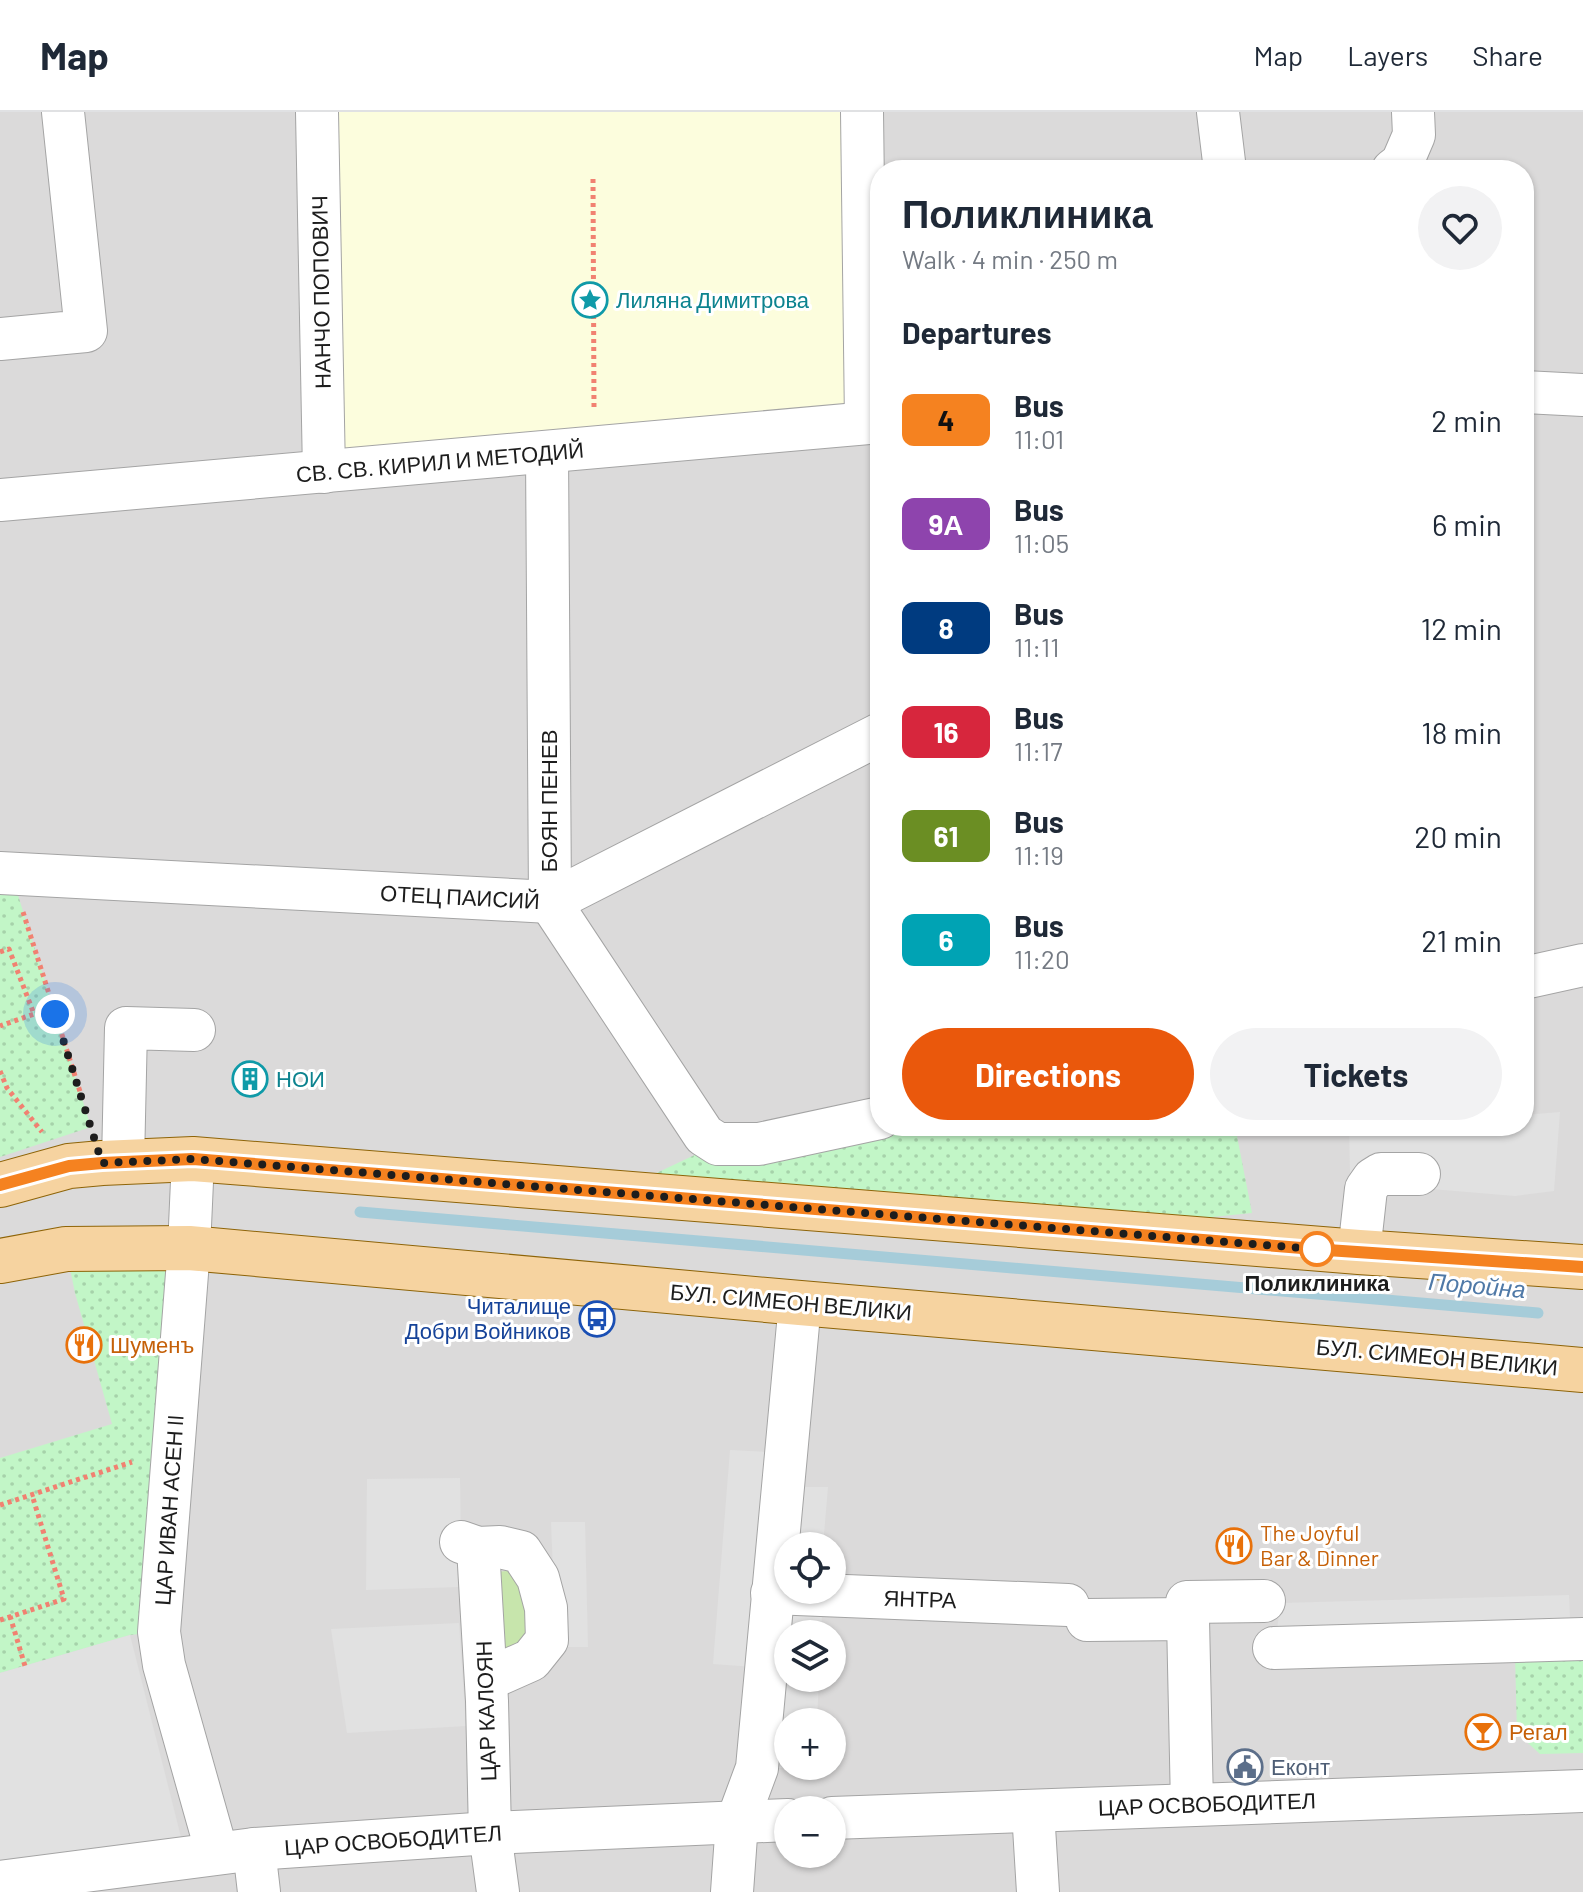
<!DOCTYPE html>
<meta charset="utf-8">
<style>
:root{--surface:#fff;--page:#f2f2f3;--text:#1f2937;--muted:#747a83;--line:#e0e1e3;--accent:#ea580c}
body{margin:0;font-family:Barlow,sans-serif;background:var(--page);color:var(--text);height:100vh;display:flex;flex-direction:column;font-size:30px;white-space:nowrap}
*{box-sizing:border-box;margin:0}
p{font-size:26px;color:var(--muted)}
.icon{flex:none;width:44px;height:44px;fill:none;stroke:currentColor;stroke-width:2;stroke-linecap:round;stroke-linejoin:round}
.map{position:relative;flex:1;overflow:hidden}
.details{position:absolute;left:870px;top:48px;width:664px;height:976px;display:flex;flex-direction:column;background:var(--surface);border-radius:32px;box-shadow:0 2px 6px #0004}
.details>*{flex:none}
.badge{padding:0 16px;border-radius:12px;font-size:28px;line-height:52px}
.tools{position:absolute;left:774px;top:1420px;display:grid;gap:16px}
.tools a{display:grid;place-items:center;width:72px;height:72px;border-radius:50%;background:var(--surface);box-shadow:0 2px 6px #0004;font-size:40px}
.you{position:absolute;width:40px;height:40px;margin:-20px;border:6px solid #fff;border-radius:50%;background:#1a73e8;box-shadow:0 0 0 12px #1a73e833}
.map>.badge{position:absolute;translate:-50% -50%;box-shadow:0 0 0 4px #fff}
h2{padding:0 32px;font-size:30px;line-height:72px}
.round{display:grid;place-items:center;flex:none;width:84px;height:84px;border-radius:42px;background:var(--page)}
.overview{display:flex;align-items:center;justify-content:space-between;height:136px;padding:0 32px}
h1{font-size:38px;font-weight:700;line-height:60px}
.cta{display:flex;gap:16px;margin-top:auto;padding:16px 32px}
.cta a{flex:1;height:92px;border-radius:48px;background:var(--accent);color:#fff;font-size:32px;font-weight:700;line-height:92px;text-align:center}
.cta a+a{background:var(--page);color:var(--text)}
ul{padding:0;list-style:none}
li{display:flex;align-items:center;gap:24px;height:104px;padding:0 32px}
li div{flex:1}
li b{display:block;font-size:30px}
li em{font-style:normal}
li .badge{min-width:88px;font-weight:700;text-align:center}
header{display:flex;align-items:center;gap:48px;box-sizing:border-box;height:112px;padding:0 40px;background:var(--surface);border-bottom:2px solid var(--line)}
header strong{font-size:38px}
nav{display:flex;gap:44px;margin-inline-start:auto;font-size:28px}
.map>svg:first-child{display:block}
.residential{fill:#dbdada;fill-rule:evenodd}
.education{fill:#fcfddd}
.park{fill:url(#park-dots)}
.garden{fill:#c7e5ac}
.parking{fill:#e1e1e1}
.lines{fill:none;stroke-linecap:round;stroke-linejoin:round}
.stream{stroke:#a6ccd9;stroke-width:11}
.minor-casing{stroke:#a4a4a4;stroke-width:44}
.major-casing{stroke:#8e6408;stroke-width:46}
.path{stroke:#f18171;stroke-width:5;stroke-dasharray:4 4;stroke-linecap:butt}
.minor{stroke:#fff;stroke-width:42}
.major{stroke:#f6d3a0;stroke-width:44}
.line-casing{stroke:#fff;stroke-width:18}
.line{stroke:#f58220;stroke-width:12}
.walk{stroke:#1d1d1d;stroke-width:8;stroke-dasharray:0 14.4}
.stop-dot{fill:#fff;stroke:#f58220;stroke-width:4}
.labels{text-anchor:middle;stroke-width:6;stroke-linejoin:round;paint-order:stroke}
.street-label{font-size:22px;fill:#1d1d1d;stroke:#fff}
.culture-label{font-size:22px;fill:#0d838f;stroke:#fff;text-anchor:start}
.stop-label{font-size:22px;font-weight:bold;fill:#1d1d1d;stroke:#fff}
.transit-label{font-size:22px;fill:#164399;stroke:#fff;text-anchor:end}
.food-label{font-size:22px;fill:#c56008;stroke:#fff;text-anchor:start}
.service-label{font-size:22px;fill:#4e5e75;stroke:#fff;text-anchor:start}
.water-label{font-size:24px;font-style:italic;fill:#4f79a7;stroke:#fff}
</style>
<header>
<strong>Map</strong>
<nav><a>Map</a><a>Layers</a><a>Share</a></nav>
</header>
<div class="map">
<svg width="1583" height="1780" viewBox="0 0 1583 1780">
<defs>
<pattern id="park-dots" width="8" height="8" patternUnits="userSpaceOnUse" patternTransform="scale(2)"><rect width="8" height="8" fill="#c2f6c7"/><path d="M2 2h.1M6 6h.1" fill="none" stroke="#a6d2aa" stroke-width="1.8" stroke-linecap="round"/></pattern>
</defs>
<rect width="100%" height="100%" fill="#eeeae3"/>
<!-- residential -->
<path class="residential" d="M0,0H1583V1780H0ZM880,58H1524V1014H880ZM788,1434H832V1478H788ZM788,1522H832V1566H788ZM788,1610H832V1654H788ZM788,1698H832V1742H788Z"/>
<!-- education -->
<polygon class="education" points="317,0 862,0 866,311 324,360"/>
<!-- park -->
<g class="park">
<polygon points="0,761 11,761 91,1015 0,1045"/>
<polygon points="880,1014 1235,1014 1252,1101 1182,1108 648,1065 718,1032"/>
<polygon points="189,1136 159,1520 130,1523 0,1561 0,1346 112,1312 75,1181 66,1137"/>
<polygon points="1583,1541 1583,1641 1540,1642 1517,1621 1515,1543"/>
</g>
<!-- garden -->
<polygon class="garden" points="517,1458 533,1523 500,1542 495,1460"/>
<!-- parking -->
<g class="parking">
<polygon points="1560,1000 1554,1079 1515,1084 1419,1076 1350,1062 1349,1014 1360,1014 1364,1017 1378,1014 1524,1014 1524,1003"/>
<polygon points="730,1338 785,1341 782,1375 828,1375 823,1434 788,1434 771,1502 822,1504 821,1522 788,1522 788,1566 819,1566 817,1610 788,1610 788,1654 814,1654 814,1656 757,1656 766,1556 713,1552"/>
<polygon points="460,1366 461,1430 459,1475 366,1478 367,1367"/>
<polygon points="551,1410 585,1410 588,1535 556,1535"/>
<polygon points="1569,1483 1571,1528 1274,1536 1281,1491"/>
<polygon points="459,1511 466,1614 347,1621 331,1517"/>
<polygon points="130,1523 186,1745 0,1770 0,1561"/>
</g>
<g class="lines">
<!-- stream -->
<polyline class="stream" points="360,1100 1538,1201"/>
<defs>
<g id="minor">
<polyline points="317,0 324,360"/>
<polyline points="862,0 866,311"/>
<polyline points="1218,0 1225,58"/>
<polyline points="1393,58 1402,51 1414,23 1413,0"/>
<polyline points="0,227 86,219 63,0"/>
<polyline points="1524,280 1583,283"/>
<polyline points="547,340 550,790 704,1023 718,1032 759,1032 880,1006"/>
<polyline points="0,388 880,310"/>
<polyline points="0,761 550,790 880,622"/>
<polyline points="1524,866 1583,853"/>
<polyline points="193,1047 189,1136 159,1520 164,1553 217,1741"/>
<polyline points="123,1050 126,916 194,918"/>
<polyline points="1359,1140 1366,1077 1373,1067 1381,1062 1419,1062"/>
<polyline points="461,1430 478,1436 487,1589 490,1721 498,1780"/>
<polyline points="478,1436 500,1435 521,1440 538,1466 546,1496 547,1528 531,1548 486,1568"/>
<polyline points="772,1481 1068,1493"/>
<polyline points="1188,1507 1187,1490 1264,1489"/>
<polyline points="1087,1508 1188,1507 1192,1693"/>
<polyline points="1274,1536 1583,1527"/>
<polyline points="1033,1699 1038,1780"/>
<polyline points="832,1706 1583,1679"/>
<polyline points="254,1737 259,1780"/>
<polyline points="0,1770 254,1737 490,1721 788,1708"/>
<polyline points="732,1780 737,1710 757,1656 800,1191"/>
</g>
<g id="major">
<polyline points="0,1073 69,1054 102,1051 193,1047 1359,1140 1583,1155"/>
<polyline points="0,1149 66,1137 189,1136 800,1191 1583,1258"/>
</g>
</defs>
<!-- minor casing -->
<use href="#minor" class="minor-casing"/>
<!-- major casing -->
<use href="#major" class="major-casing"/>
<!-- path -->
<g class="path">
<polyline points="593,67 594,298"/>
<polyline points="23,800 83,989"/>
<polyline points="0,840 9,837 34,902 0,914"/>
<polyline points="0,959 7,976 42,1020"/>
<polyline points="0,1393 132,1350"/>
<polyline points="10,1504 25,1554"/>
<polyline points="0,1508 64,1487 32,1383"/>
</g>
<!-- minor -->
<use href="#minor" class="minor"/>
<!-- major -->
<use href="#major" class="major"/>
</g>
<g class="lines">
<defs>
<polyline id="line" points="0,1073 69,1054 102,1051 193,1047 1327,1138 1583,1155"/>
</defs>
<!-- line casing -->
<use href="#line" class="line-casing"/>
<!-- line -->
<use href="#line" class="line"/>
<!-- walk -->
<polyline class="walk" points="55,902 102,1051 193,1047 1327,1138 1317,1137"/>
</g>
<!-- icons -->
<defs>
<symbol id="sight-ring" viewBox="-11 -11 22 22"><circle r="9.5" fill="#fff" stroke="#0f9aa8" stroke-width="1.5"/><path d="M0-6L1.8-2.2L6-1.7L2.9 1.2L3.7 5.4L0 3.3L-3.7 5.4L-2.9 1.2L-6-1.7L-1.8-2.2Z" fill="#0f9aa8"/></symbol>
<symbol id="building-ring" viewBox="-11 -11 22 22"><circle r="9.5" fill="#fff" stroke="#0f9aa8" stroke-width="1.5"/><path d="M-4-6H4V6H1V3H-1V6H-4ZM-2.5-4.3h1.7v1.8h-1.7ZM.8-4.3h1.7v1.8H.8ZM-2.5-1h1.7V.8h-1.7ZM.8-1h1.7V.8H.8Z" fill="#0f9aa8"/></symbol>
<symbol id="bus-ring" viewBox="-11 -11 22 22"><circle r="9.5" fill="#fff" stroke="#1a4fb4" stroke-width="1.5"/><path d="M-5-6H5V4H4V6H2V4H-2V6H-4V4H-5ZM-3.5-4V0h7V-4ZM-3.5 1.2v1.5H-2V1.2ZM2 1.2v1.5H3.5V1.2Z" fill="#1a4fb4"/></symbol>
<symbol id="restaurant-ring" viewBox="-11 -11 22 22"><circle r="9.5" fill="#fff" stroke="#e8710a" stroke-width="1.5"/><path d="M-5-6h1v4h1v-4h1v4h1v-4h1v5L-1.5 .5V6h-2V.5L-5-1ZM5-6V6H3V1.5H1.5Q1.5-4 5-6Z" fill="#e8710a"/></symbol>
<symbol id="bar-ring" viewBox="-11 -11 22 22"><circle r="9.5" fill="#fff" stroke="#e8710a" stroke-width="1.5"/><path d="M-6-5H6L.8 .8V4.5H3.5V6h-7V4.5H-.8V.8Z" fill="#e8710a"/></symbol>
<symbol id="civic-ring" viewBox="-11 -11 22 22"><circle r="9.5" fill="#fff" stroke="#5c6f8a" stroke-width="1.5"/><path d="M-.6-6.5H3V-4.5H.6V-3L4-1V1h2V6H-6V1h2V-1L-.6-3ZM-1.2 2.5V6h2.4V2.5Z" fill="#5c6f8a"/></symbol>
</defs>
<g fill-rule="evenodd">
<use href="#sight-ring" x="570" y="168" width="40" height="40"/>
<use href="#building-ring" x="230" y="947" width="40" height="40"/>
<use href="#bus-ring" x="577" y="1187" width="40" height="40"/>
<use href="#restaurant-ring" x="64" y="1213" width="40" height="40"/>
<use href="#restaurant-ring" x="1214" y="1414" width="40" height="40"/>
<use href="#bar-ring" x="1463" y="1600" width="40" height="40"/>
<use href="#civic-ring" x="1225" y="1635" width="40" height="40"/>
</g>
<!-- markers -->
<circle class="stop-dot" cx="1317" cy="1137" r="16"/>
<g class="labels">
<!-- street labels -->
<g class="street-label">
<text transform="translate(321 180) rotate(-91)" y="8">НАНЧО ПОПОВИЧ</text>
<text transform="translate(440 350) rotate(-5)" y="8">СВ. СВ. КИРИЛ И МЕТОДИЙ</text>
<text transform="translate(549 689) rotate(-90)" y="8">БОЯН ПЕНЕВ</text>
<text transform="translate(460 785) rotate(3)" y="8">ОТЕЦ ПАИСИЙ</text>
<text transform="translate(791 1190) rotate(5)" y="8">БУЛ. СИМЕОН ВЕЛИКИ</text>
<text transform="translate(1437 1245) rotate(5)" y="8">БУЛ. СИМЕОН ВЕЛИКИ</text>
<text transform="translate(169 1398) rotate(-86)" y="8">ЦАР ИВАН АСЕН II</text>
<text transform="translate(920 1487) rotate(2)" y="8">ЯНТРА</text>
<text transform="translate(486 1599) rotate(-92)" y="8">ЦАР КАЛОЯН</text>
<text transform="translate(1207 1692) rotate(-2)" y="8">ЦАР ОСВОБОДИТЕЛ</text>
<text transform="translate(393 1728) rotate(-4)" y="8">ЦАР ОСВОБОДИТЕЛ</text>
</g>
<!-- culture labels -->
<g class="culture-label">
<text x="616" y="196">Лиляна Димитрова</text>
<text x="276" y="975">НОИ</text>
</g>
<!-- stop labels -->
<g class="stop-label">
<text x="1317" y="1179">Поликлиника</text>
</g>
<!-- transit labels -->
<g class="transit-label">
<text x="571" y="1202">Читалище<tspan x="571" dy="25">Добри Войников</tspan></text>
</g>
<!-- food labels -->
<g class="food-label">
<text x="110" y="1241">Шуменъ</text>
<text x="1260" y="1429">The Joyful<tspan x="1260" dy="25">Bar &amp; Dinner</tspan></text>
<text x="1509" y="1628">Регал</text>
</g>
<!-- service labels -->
<g class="service-label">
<text x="1271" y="1663">Еконт</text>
</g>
<!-- water labels -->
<g class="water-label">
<text transform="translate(1477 1174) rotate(5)" y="8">Поройна</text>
</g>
</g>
</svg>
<div class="tools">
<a><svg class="icon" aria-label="locate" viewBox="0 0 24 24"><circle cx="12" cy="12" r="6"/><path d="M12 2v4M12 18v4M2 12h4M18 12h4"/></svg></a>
<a><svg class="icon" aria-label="layers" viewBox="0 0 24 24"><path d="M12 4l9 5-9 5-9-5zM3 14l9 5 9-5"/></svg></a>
<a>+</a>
<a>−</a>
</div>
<div class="you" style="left:55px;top:902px"></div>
<section class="details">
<div class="overview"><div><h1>Поликлиника</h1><p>Walk · 4 min · 250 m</p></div><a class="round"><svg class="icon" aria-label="heart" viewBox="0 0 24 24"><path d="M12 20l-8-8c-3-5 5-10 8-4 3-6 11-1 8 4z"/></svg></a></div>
<h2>Departures</h2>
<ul>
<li><span class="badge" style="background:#f58220;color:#111">4</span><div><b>Bus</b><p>11:01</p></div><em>2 min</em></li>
<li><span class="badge" style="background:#8e44ad;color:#fff">9А</span><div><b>Bus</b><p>11:05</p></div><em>6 min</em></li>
<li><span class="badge" style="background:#003b80;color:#fff">8</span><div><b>Bus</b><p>11:11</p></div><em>12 min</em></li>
<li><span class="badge" style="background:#d7263d;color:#fff">16</span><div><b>Bus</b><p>11:17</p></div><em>18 min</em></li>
<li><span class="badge" style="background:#6b8e23;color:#fff">61</span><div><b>Bus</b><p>11:19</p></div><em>20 min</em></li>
<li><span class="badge" style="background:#00a3b4;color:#fff">6</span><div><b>Bus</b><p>11:20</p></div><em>21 min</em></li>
</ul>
<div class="cta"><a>Directions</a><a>Tickets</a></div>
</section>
</div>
